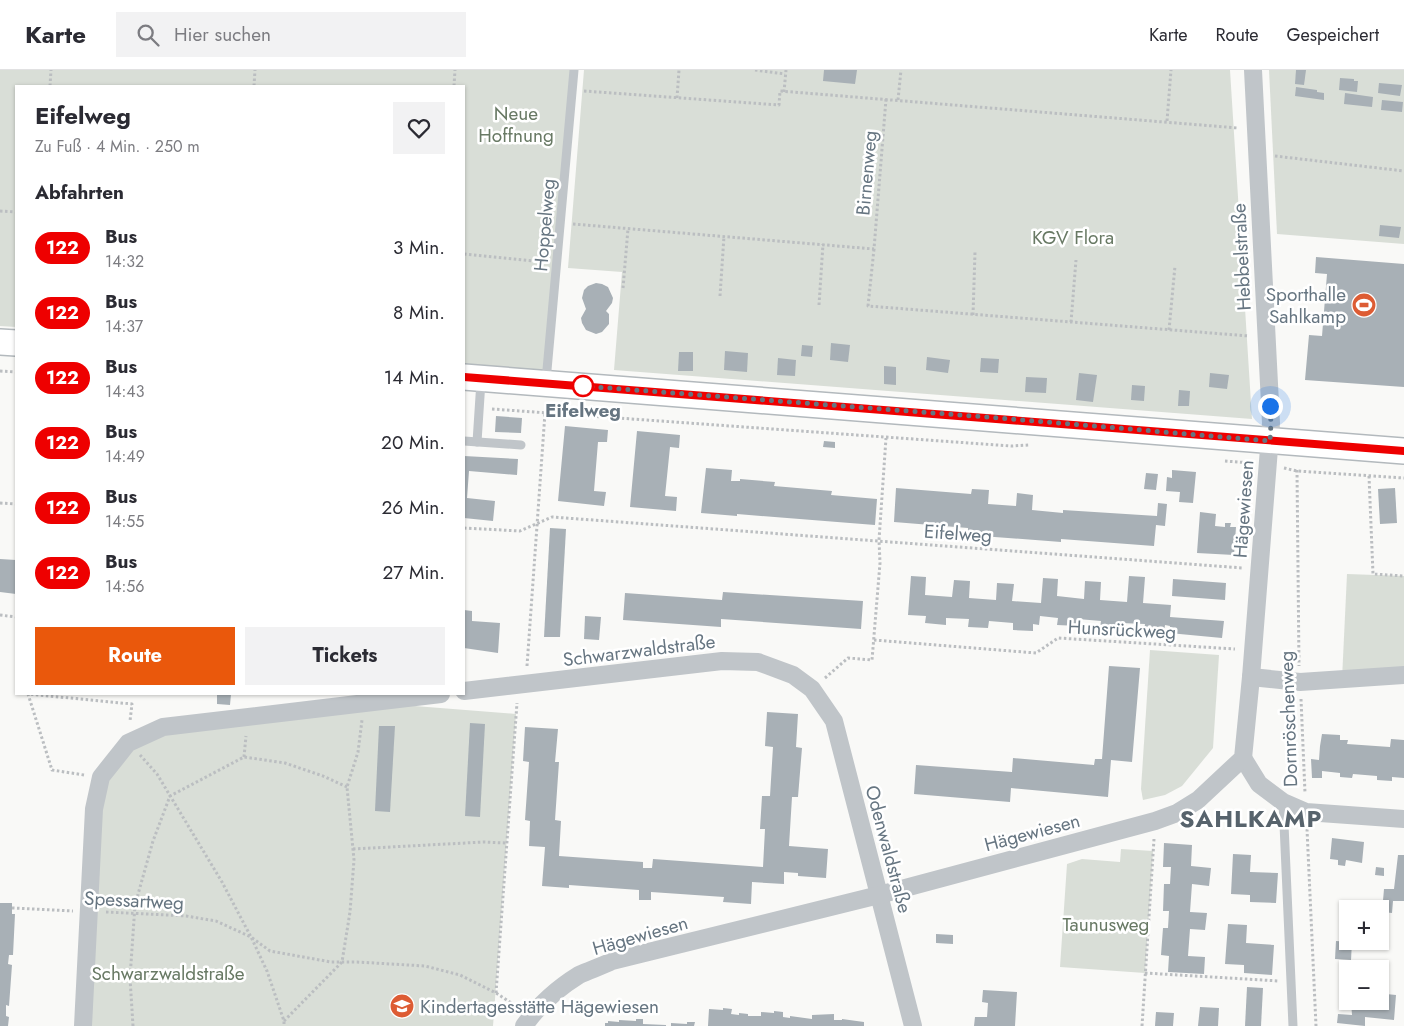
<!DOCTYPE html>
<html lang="de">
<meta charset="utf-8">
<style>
:root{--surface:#fff;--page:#f2f2f3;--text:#2b2b33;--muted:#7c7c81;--line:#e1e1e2;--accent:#ea580c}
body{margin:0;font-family:Jost,sans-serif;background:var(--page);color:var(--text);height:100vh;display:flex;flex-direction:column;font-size:19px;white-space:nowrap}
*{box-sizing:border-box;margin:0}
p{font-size:16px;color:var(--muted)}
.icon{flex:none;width:28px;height:28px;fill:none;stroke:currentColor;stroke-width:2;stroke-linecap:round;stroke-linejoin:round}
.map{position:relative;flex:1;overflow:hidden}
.drawer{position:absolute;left:15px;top:15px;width:450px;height:610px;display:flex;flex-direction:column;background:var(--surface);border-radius:0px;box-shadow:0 1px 4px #0004}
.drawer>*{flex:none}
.badge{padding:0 10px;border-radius:16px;font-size:18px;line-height:32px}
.fabs{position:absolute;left:1339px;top:830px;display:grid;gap:10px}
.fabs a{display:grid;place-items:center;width:50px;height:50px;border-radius:0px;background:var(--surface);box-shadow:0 1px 4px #0004;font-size:25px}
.you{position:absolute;width:25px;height:25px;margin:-12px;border:4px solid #fff;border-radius:50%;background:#1a73e8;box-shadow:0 0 0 8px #1a73e833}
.map>.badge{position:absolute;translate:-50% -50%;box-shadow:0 0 0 2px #fff}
h2{padding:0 20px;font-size:19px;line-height:45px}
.round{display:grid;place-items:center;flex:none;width:52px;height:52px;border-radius:0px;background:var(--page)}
.overview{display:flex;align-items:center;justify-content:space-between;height:85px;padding:0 20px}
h1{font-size:24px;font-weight:700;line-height:38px}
.button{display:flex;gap:10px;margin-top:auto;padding:10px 20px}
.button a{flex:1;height:58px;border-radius:0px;background:var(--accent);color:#fff;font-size:20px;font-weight:700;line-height:58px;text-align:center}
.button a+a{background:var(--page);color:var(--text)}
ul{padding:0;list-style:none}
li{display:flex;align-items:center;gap:15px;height:65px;padding:0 20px}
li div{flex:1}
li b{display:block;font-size:19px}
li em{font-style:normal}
li .badge{min-width:55px;font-weight:700;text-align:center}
header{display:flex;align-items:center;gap:30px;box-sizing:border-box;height:70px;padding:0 25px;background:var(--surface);border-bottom:1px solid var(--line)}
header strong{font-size:24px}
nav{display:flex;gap:28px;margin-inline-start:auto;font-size:18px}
.search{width:350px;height:45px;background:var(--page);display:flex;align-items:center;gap:12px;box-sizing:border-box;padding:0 18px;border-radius:0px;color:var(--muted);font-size:19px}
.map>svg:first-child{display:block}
.green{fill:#d9ded7}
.building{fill:#a8b0b6}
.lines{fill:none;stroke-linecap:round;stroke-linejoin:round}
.secondary-casing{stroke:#b3b9bd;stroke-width:28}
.path{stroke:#bbbec1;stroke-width:3;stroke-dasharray:2.5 2.5;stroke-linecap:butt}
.lane{stroke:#c0c5c9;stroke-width:9}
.street{stroke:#c0c5c9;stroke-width:18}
.secondary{stroke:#fff;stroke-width:25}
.line-casing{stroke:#fff;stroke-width:11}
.line{stroke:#e00;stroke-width:8}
.walk{stroke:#667581;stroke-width:5;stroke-dasharray:0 9}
.stop-dot{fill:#fff;stroke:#e00;stroke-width:2.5}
.labels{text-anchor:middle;stroke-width:5;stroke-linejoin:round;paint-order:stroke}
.park-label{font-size:19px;fill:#687964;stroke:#fff}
.street-label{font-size:19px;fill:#667581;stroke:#fff}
.poi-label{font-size:19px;fill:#667581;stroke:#fff;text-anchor:end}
.stop-label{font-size:19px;font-weight:bold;fill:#667581;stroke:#fff}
.district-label{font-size:24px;font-weight:bold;letter-spacing:1px;fill:#57636c;stroke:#fff}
</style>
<header>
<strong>Karte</strong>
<div class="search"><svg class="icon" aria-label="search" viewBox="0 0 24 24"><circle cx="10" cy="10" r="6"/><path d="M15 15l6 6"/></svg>Hier suchen</div>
<nav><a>Karte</a><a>Route</a><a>Gespeichert</a></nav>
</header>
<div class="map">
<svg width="1404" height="956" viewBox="0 0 1404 956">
<rect width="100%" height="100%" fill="#f9f9f7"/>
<!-- green -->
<g class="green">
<polygon points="0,0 574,0 547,301 464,294 464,16 16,16 16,257 0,256"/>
<polygon points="584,0 1230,0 1252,349 614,300 622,202 568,198"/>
<polygon points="1269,0 1404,0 1404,174 1277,164"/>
<polygon points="1347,504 1404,506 1404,605 1342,609"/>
<polygon points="1150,580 1219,585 1213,678 1182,716 1165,725 1143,730 1141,719"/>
<polygon points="364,632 516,644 493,956 83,956 94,739 128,673 163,657"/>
<polygon points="1121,779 1153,781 1145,903 1060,897 1067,794 1082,789 1120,792"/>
</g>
<!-- building -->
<g class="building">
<polygon points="824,0 857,0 855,14 823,11"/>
<polygon points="1296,0 1306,0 1304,15 1295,14"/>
<polygon points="1340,8 1354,9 1354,11 1358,11 1357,22 1339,20"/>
<polygon points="1379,13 1402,15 1400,26 1378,23"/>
<polygon points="1296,17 1317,20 1317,22 1324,23 1324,30 1295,26"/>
<polygon points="1345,23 1373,27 1372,37 1344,34"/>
<polygon points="1382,30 1403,32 1402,42 1381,40"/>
<polygon points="1380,155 1401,157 1399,168 1379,166"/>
<polygon points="1316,187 1404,194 1404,317 1305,310 1309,265 1322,266 1327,204 1315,203"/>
<polygon points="596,213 602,214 608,217 613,228 612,233 606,241 609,244 609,254 602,262 596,264 586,260 582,253 581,248 586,239 582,228 584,220 588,216"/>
<polygon points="831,273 850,275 848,292 830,290"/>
<polygon points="802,275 813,276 812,287 801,286"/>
<polygon points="725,281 748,283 747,302 724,300"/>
<polygon points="679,282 693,282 693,301 678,301"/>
<polygon points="927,287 950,290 948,303 926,300"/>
<polygon points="778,288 796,290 795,306 777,305"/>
<polygon points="981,288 999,289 998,303 980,302"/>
<polygon points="884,296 896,297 896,315 884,314"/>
<polygon points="1079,303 1097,305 1093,332 1076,330"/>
<polygon points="1210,303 1229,305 1227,319 1209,317"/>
<polygon points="1026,307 1047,308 1046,323 1025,322"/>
<polygon points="1132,315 1145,316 1144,331 1131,330"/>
<polygon points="1179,320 1190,321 1189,336 1178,336"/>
<polygon points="496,346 522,348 521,363 495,362"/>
<polygon points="565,356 608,360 607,372 598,372 594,421 606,422 604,436 558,431"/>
<polygon points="637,361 680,365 679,378 670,377 665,426 677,427 676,441 630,437"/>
<polygon points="824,371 835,372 835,378 823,377"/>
<polygon points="464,386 518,389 517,405 469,401 467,428 495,431 493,451 464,448"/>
<polygon points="706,398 732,400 731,411 740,411 740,409 775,412 774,416 832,421 831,425 877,429 875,455 737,444 737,446 701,443"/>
<polygon points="1172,400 1196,402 1193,433 1179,432 1180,422 1166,421 1167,407 1172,408"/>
<polygon points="1146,403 1158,404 1156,420 1144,419"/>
<polygon points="896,418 971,424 972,419 989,420 988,434 1016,436 1017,423 1033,425 1032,440 1063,443 1063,440 1157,446 1158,433 1167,434 1165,456 1156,455 1154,476 1061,469 1061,472 968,465 968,458 894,452"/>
<polygon points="1395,418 1397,453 1380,454 1378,419"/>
<polygon points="1200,442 1216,444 1215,456 1225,457 1225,453 1231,453 1230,457 1236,457 1234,485 1197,483"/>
<polygon points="550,458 566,459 560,567 544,567"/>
<polygon points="0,489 16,490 16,524 0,522"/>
<polygon points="911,506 926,507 925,525 952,527 954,510 970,511 969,528 996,530 997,513 1014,514 1012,531 1041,533 1043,508 1058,509 1057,526 1084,529 1085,511 1101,512 1100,530 1127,532 1129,506 1145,507 1143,533 1171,535 1170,547 1224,551 1222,568 1169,563 1170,556 1165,555 1164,563 1144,561 1145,554 1121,553 1121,560 1100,558 1101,551 1078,549 1078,556 1057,555 1058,548 1040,546 1039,555 1033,554 1033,561 1013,560 1013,553 989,551 988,558 968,557 969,549 946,548 946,555 925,553 926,546 908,545"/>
<polygon points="1173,509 1226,513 1225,530 1172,526"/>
<polygon points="723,522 863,531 861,559 721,549 721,557 623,550 625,523 722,530"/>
<polygon points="464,540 472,541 472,551 500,553 498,583 464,578"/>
<polygon points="585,546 601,547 599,570 584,569"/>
<polygon points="1109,596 1140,598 1132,692 1111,690 1108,727 1011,718 1010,732 914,724 916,695 1012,702 1013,688 1094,695 1095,689 1102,689"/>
<polygon points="217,624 231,624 230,635 217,634"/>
<polygon points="767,642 798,644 796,677 802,678 798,727 792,727 789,776 828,779 826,808 798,806 798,803 784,802 784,814 752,812 751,834 723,832 724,827 651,822 651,830 639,830 639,820 569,815 569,818 542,816 545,777 529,776 530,751 525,750 529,692 523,691 525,657 558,659 555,692 559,692 555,750 561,751 559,786 643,792 643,798 652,798 653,789 763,797 765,759 760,759 762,726 770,726 773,677 765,676"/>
<polygon points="470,653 485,654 480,747 465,746"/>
<polygon points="379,656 395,656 390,742 375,741"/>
<polygon points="1322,664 1340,665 1340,670 1348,670 1347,674 1390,677 1391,669 1404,670 1404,708 1392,707 1392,711 1377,710 1377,706 1353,704 1352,708 1340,707 1340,703 1322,701 1322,708 1312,708 1311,689 1319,690 1320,676"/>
<polygon points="1332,768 1364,772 1362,793 1346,790 1345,796 1338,795 1338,790 1330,789"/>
<polygon points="1164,773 1192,775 1191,796 1211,798 1209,816 1192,814 1190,842 1207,843 1205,860 1190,859 1188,886 1205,887 1204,904 1168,902 1169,886 1161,885 1163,858 1168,858 1169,841 1163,841 1164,814 1170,814 1171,797 1163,797"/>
<polygon points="1233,784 1251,785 1250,802 1278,803 1276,833 1250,832 1250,825 1231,824"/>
<polygon points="1398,785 1404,785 1404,831 1393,831 1392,843 1382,842 1384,819 1394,819"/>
<polygon points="1376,797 1384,798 1384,806 1375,805"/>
<polygon points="0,833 12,833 12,844 15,844 13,885 9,885 8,894 12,895 9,936 6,935 6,946 9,947 8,956 0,956"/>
<polygon points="1228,854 1247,855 1246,873 1274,875 1272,905 1244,903 1244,895 1225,894"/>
<polygon points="936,864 953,865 953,874 936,873"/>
<polygon points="1336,871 1352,872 1351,890 1335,889"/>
<polygon points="1380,901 1385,901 1386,924 1396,925 1394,950 1365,947 1365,956 1337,953 1338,944 1352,945 1351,931 1380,931"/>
<polygon points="1247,917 1263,918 1261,956 1245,956"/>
<polygon points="983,920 1017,922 1015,956 974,956 975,947 987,947 988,933 982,932"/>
<polygon points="1200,937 1219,938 1218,956 1198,956"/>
<polygon points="723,938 732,939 731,944 739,945 739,943 748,944 748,946 761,946 761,942 774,943 774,941 783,942 783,947 790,948 790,946 812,949 812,945 834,944 834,950 842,950 842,949 864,952 864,956 708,956 709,939 723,940"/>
<polygon points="1156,942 1174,943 1173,956 1155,956"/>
<polygon points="636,949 643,949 643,954 666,955 666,956 605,956 605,953 608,953 608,951 619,952 619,950 636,951"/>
<polygon points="687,952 695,952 694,956 671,956 671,953 687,954"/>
</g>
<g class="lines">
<defs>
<g id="secondary">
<polyline points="0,272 16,273"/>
<polyline points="464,307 1404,381"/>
</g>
</defs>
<!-- secondary casing -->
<use href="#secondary" class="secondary-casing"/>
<!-- path -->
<g class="path">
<polyline points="755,0 785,4"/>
<polyline points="50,16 51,0"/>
<polyline points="254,16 255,0"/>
<polyline points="454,16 455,0"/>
<polyline points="584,21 779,35 780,21 1238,58"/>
<polyline points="784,22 786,0"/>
<polyline points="677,28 679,0"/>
<polyline points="898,30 901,0"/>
<polyline points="1167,51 1171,0"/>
<polyline points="1275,86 1404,101"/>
<polyline points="0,141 16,142"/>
<polyline points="573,154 874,179 886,29"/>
<polyline points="874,179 868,236 1249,266"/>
<polyline points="464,184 544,192"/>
<polyline points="623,218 628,159"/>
<polyline points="720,226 724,166"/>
<polyline points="819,235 823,174"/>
<polyline points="973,245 975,182"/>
<polyline points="1071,252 1076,190"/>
<polyline points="1169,260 1175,196"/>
<polyline points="0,301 16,302"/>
<polyline points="492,339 1011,376 1029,375"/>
<polyline points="1225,391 1251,393"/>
<polyline points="1284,398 1297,401 1404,408"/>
<polyline points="1297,400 1299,596"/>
<polyline points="1369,406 1373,504 1404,506"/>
<polyline points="0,433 16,434"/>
<polyline points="464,458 520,461 552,447 1243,498"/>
<polyline points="0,545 16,547"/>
<polyline points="874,570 1036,583 1058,568 1235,579"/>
<polyline points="527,596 545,343"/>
<polyline points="825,608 848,588 872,590 880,493 879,470 886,368"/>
<polyline points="1301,629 1305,723"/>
<polyline points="140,685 157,704 222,812 251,867 270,881 331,892 357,892 425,896 460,905 496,923 516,936"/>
<polyline points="244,687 246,666"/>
<polyline points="84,705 52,700 28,624 132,634 130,651"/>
<polyline points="1307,759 1316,956"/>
<polyline points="353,779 484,772 506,773"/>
<polyline points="12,838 73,841"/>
<polyline points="106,842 186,846 216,851 251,867 267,901 284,951 284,956"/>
<polyline points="1145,903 1279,911"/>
<polyline points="496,923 517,633"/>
<polyline points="284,951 342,892 350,842 354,790 347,717 358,682 362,650"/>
<polyline points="133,956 130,908 135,835 153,771 170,726 244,687 285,693 323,706 347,717"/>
<polyline points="1142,956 1154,769"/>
</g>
<!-- lane -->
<g class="lane">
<polyline points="546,311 574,0"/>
<polyline points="464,371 521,375"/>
<polyline points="477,372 481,311"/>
<polyline points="1283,732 1293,956"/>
</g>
<!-- street -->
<g class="street">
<polyline points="1251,607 1300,612 1404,605"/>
<polyline points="464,621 722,591 758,592 793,605 812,619 834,651 913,956"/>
<polyline points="1243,688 1259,714 1283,732 1306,742 1404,749"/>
<polyline points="83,956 94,739 101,707 128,673 163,657 441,624"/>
<path d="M524,956C538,936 558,918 579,905C590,900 602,896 612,891L879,825L1155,751L1177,743L1198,730L1243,688L1251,607L1271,353L1253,0"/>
</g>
<!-- secondary -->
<use href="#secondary" class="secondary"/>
</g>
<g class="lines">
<defs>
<polyline id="line" points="464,307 1404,381"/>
</defs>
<!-- line casing -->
<use href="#line" class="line-casing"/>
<!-- line -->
<use href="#line" class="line"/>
<!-- walk -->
<polyline class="walk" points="583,316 1012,349 1270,371 1271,353 1270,336"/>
</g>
<!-- icons -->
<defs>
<symbol id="stadium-disc" viewBox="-11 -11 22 22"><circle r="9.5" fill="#dd5c34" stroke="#fff"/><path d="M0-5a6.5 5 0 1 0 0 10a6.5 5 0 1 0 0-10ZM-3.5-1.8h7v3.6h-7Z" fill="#fff"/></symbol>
<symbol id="school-disc" viewBox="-11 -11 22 22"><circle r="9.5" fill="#dd5c34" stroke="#fff"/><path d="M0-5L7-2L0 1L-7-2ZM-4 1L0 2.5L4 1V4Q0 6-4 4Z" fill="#fff"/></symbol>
</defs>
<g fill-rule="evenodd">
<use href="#stadium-disc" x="1350" y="221" width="28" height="28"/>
<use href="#school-disc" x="388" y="922" width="28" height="28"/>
</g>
<!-- markers -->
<circle class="stop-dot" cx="583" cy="316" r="10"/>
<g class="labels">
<!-- park labels -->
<g class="park-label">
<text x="516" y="50">Neue<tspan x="516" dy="22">Hoffnung</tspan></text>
<text x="1073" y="174">KGV Flora</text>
<text x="1106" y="861">Taunusweg</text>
<text x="168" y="910">Schwarzwaldstraße</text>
</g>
<!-- street labels -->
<g class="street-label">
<text transform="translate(866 103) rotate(-85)" y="7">Birnenweg</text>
<text transform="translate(544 155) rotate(-85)" y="7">Hoppelweg</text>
<text transform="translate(1241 187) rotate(-93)" y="7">Hebbelstraße</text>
<text transform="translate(1243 439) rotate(-86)" y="7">Hägewiesen</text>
<text transform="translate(958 463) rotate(4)" y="7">Eifelweg</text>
<text transform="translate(1122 559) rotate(3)" y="7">Hunsrückweg</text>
<text transform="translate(639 580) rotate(-7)" y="7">Schwarzwaldstraße</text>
<text transform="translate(1288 649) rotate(-92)" y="7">Dornröschenweg</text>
<text transform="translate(1032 762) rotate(-15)" y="7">Hägewiesen</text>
<text transform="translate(889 779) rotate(75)" y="7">Odenwaldstraße</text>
<text transform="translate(134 830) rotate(3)" y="7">Spessartweg</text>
<text transform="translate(640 865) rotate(-16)" y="7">Hägewiesen</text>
</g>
<!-- poi labels -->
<g class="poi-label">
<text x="1346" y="231">Sporthalle<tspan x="1346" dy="22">Sahlkamp</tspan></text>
<text x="420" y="943" text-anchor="start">Kindertagesstätte Hägewiesen</text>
</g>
<!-- stop labels -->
<g class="stop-label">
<text x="583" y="347">Eifelweg</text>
</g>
<!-- district labels -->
<g class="district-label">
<text x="1251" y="757">SAHLKAMP</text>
</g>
</g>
</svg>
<div class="fabs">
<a>+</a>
<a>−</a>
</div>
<div class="you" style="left:1270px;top:336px"></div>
<section class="drawer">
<div class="overview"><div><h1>Eifelweg</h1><p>Zu Fuß · 4 Min. · 250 m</p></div><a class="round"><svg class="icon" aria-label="heart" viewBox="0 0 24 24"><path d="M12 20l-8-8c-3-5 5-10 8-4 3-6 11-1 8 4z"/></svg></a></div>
<h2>Abfahrten</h2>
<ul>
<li><span class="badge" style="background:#e00;color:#fff">122</span><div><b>Bus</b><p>14:32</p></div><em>3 Min.</em></li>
<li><span class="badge" style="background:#e00;color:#fff">122</span><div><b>Bus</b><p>14:37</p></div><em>8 Min.</em></li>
<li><span class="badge" style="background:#e00;color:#fff">122</span><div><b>Bus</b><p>14:43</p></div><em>14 Min.</em></li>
<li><span class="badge" style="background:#e00;color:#fff">122</span><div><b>Bus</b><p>14:49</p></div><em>20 Min.</em></li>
<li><span class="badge" style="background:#e00;color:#fff">122</span><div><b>Bus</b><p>14:55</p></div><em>26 Min.</em></li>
<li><span class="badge" style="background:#e00;color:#fff">122</span><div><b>Bus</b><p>14:56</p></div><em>27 Min.</em></li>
</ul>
<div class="button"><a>Route</a><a>Tickets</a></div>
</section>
</div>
